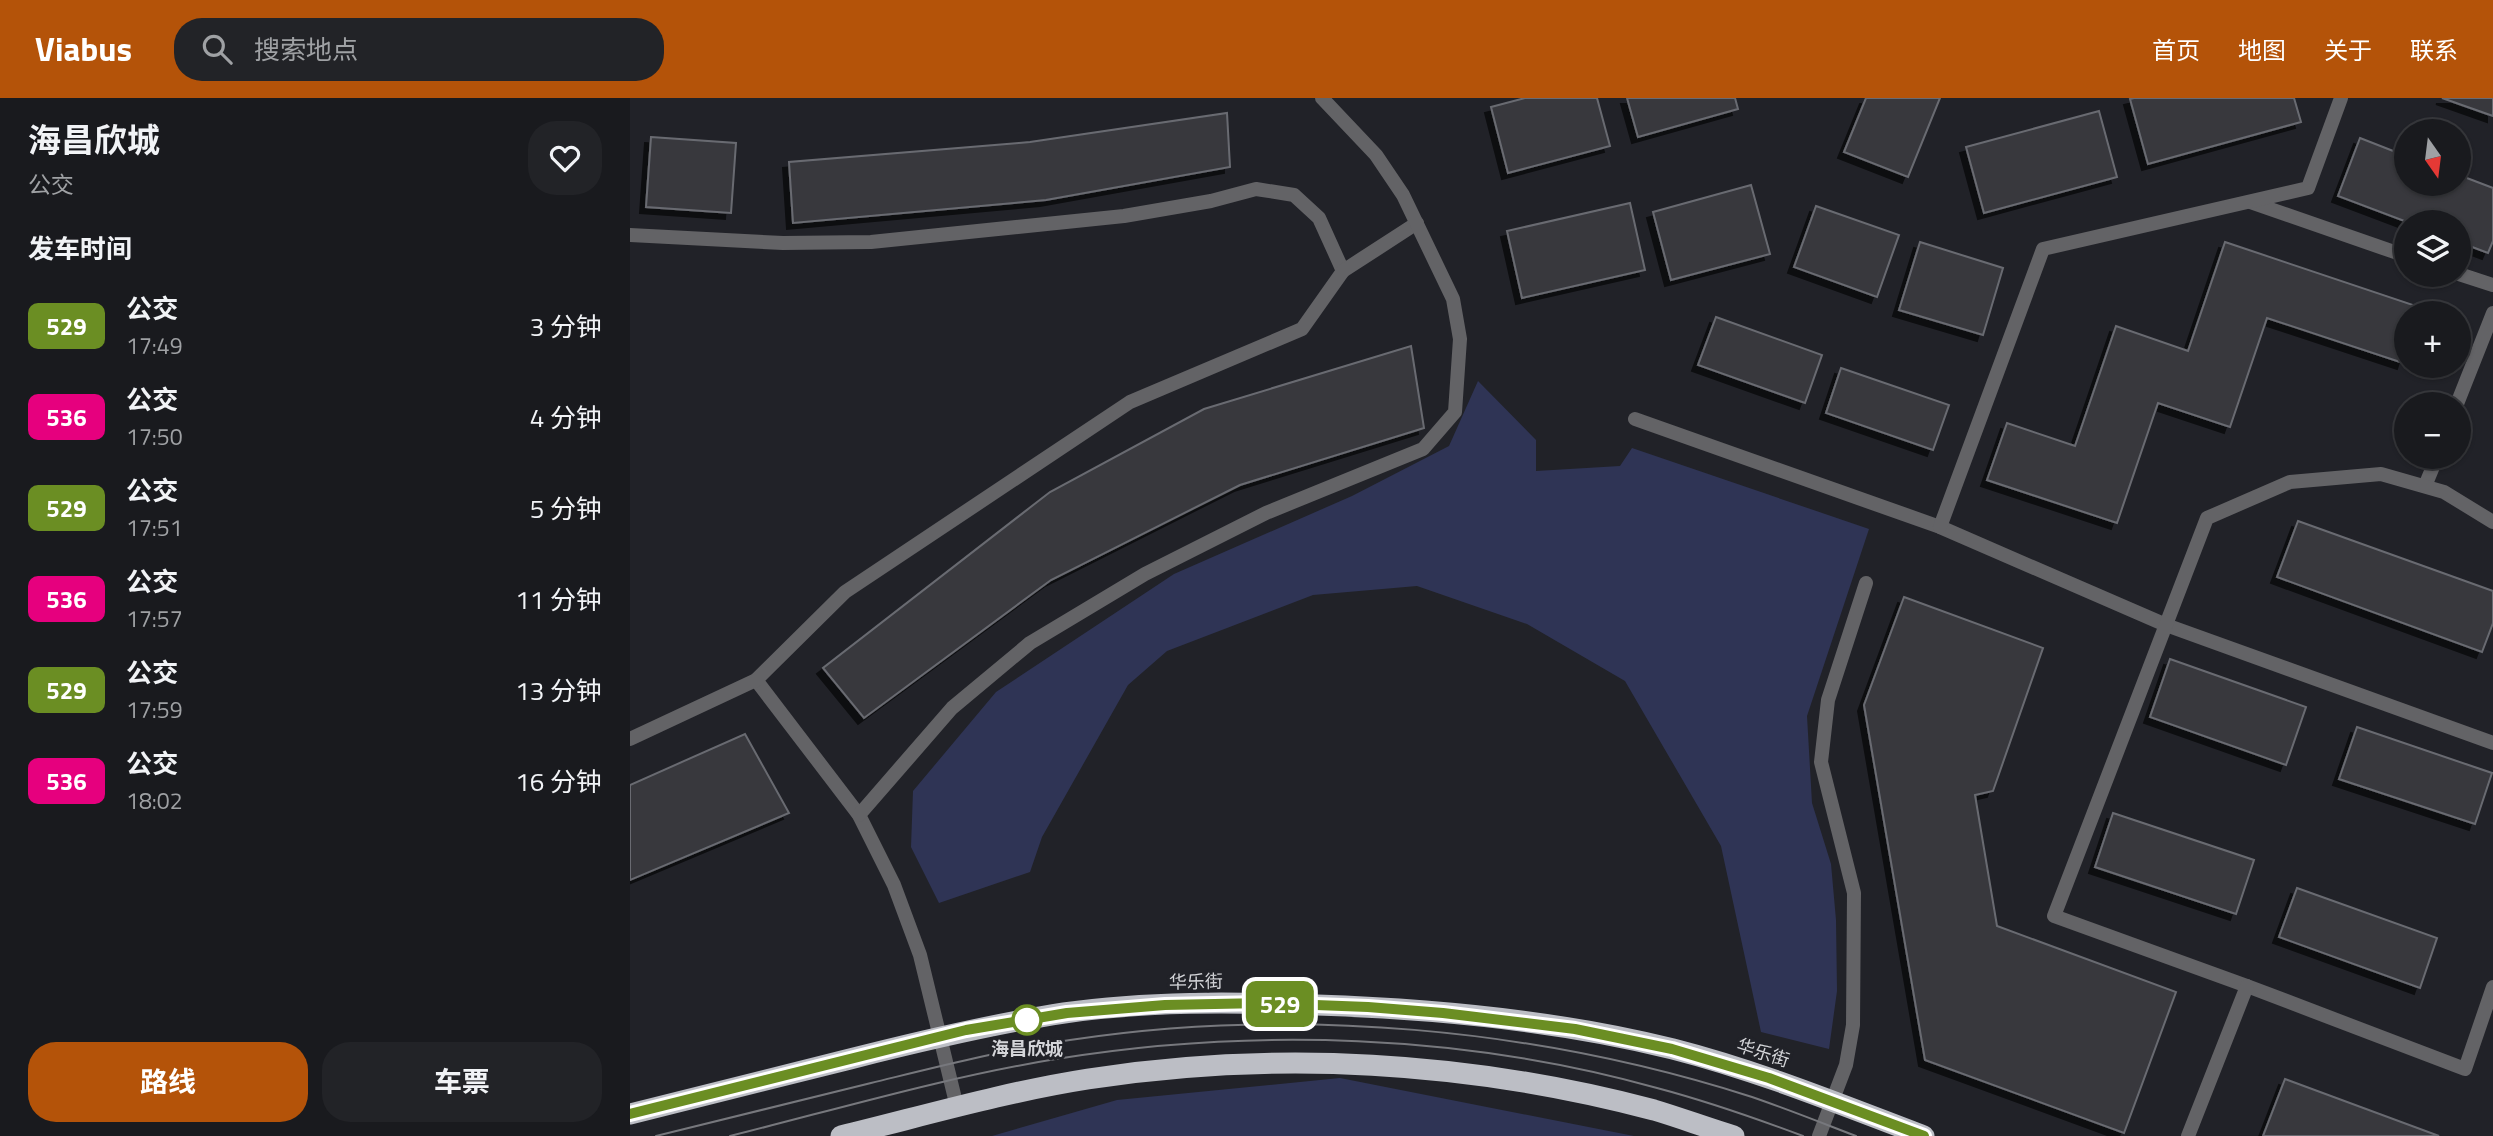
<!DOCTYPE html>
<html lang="zh">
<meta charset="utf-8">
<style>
:root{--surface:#191a1e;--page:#222327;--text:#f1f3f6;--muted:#9fa1a4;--line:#37383c;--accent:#b45309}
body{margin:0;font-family:"Titillium Web","Noto Sans SC",sans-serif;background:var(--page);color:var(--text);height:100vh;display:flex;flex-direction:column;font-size:26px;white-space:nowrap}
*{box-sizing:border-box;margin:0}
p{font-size:23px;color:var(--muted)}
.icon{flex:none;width:38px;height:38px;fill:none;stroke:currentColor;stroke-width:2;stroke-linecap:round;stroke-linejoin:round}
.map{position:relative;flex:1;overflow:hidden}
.details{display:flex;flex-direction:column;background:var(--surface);width:630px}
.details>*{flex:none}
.badge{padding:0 14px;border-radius:10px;font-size:24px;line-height:46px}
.needle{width:46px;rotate:166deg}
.fabs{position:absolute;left:1764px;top:21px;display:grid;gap:14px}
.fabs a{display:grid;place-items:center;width:77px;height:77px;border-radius:50%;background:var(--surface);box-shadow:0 2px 5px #0004,0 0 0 2px var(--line);font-size:35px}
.map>.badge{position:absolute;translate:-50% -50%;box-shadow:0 0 0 4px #fff}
h2{padding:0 28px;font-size:26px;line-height:63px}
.round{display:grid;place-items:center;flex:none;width:74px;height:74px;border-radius:28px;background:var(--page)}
.head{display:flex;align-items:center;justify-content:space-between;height:119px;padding:0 28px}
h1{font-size:33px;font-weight:700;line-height:52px}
.action{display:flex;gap:14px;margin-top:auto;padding:14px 28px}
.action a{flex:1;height:80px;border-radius:28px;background:var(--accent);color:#fff;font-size:28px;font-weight:700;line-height:80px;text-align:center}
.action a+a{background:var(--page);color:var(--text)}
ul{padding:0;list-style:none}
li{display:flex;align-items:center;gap:21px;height:91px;padding:0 28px}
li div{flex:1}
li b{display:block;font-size:26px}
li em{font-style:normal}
li .badge{min-width:77px;font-weight:700;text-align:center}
header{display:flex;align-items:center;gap:42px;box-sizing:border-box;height:98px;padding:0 35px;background:var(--accent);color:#fff}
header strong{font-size:33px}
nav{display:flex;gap:38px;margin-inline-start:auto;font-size:24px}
.search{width:490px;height:63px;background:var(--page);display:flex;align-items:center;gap:18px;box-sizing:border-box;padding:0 24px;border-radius:28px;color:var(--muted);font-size:26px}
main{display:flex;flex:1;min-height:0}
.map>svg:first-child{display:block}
.green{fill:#2f3455}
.building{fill:#37383e;stroke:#696b71;stroke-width:2;filter:url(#shadow)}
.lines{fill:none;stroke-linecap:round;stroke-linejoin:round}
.street{stroke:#636366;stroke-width:14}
.highway{stroke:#bcbec5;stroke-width:21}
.tram{stroke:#77787d;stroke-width:2}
.line-casing{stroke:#fff;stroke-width:16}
.line{stroke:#6b8e23;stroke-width:10}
.stop-dot{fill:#fff;stroke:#6b8e23;stroke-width:3.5}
.labels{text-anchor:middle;stroke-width:6;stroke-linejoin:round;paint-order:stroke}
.street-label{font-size:18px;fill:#d4d5d9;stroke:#212228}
.stop-label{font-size:18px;font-weight:bold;fill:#d4d5d9;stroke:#212228}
</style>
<header>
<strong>Viabus</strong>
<div class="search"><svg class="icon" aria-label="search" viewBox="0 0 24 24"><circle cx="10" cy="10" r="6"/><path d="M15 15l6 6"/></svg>搜索地点</div>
<nav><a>首页</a><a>地图</a><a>关于</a><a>联系</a></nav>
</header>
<main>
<section class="details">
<div class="head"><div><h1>海昌欣城</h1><p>公交</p></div><a class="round"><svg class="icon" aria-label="heart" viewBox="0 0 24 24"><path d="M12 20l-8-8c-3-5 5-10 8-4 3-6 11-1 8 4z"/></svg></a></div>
<h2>发车时间</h2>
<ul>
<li><span class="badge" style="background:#6b8e23;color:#fff">529</span><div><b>公交</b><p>17:49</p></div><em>3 分钟</em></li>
<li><span class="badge" style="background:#e6007e;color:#fff">536</span><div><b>公交</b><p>17:50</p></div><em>4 分钟</em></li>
<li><span class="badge" style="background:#6b8e23;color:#fff">529</span><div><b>公交</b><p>17:51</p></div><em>5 分钟</em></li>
<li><span class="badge" style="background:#e6007e;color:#fff">536</span><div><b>公交</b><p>17:57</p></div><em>11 分钟</em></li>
<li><span class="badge" style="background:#6b8e23;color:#fff">529</span><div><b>公交</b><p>17:59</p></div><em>13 分钟</em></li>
<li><span class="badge" style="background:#e6007e;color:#fff">536</span><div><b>公交</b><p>18:02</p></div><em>16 分钟</em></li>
</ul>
<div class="action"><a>路线</a><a>车票</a></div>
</section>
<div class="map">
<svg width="1863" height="1038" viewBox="0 0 1863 1038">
<defs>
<filter id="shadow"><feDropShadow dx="-6" dy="6" stdDeviation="0" flood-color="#0009"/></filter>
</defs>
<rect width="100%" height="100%" fill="#212228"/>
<!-- green -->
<g class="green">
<polygon points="848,283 906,342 906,373 990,368 1002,350 1239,431 1177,618 1182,705 1201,766 1206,822 1207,893 1199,951 1131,934 1091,748 995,583 897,526 787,488 683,497 537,553 498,587 412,739 400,774 309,805 281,749 283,693 366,594 544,476 722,398 819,348"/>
<polygon points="710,980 1004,1038 362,1038 487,1002"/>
</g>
<!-- building -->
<g class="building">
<polygon points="895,0 967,0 980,48 878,75 861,9"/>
<polygon points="997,0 1105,0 1108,11 1008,39"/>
<polygon points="1236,0 1310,0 1278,79 1214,54"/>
<polygon points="1504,0 1664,0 1671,24 1518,66 1500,1"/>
<polygon points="1812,0 1863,0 1863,18"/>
<polygon points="1469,13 1487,79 1354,115 1336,49"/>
<polygon points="597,15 600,69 416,102 163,125 159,64 400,44"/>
<polygon points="21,39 106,45 101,115 16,109"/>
<polygon points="1730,40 1776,58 1776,86 1829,86 1829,77 1863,90 1863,143 1858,155 1829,144 1829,124 1777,124 1708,98"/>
<polygon points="1121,87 1140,156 1041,182 1023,114"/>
<polygon points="1000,105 1015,172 892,200 877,133"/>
<polygon points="1186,108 1269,137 1247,199 1164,169"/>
<polygon points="1290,144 1373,170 1353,237 1269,212"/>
<polygon points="1595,144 1792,210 1790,215 1776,215 1776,255 1773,265 1637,220 1600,329 1528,305 1487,425 1357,382 1377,325 1445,348 1486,228 1558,253"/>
<polygon points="1086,219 1192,257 1175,305 1068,267"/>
<polygon points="781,248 794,330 610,387 421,482 234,620 193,570 420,394 574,311"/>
<polygon points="1211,270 1319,307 1303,352 1196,315"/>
<polygon points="1668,423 1863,493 1863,525 1852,554 1647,479"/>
<polygon points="1274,499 1413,550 1363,693 1345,697 1367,828 1546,894 1494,1035 1295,962 1234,607"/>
<polygon points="1540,561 1676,609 1656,667 1520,619"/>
<polygon points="1727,629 1862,675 1845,726 1709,681"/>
<polygon points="115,636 159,715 0,782 0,687"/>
<polygon points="1483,715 1624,762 1606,816 1465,769"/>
<polygon points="1667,790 1807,840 1790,890 1649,839"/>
<polygon points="1655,981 1809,1038 1633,1038"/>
</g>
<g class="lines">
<!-- street -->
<g class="street">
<polyline points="1620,104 1776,158"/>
<polyline points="0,137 153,145 241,144 494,118 581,103 626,91 664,97 689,120 713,173"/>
<polyline points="1829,176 1863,187"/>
<polyline points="1827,306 1863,215"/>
<polyline points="1005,321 1310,429 1536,527 1863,645"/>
<polyline points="1795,388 1807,359"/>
<polyline points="1863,424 1814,394 1751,376 1660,384 1577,420 1424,818 1617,888 1835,971 1863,889"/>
<polyline points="1310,429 1413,151 1678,90 1711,0"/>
<polyline points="126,582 229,717 264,787 290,857 327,1009"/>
<polyline points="0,641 126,582 215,494 500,304 672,231 713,173 787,125"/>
<polyline points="229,717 322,610 400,545 515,476 636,415 793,351 825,314 830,241 823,201 773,97 746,57 692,0"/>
<polyline points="1189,1038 1216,967 1223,927 1224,795 1191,664 1198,602 1236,485"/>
<polyline points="1558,1038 1617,888"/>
</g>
<!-- highway -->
<g class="highway">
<path d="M0,1016C73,998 146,979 220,961C291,943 362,926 434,915C517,903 603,904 687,907C806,911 927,922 1043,951C1129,973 1212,1007 1294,1038"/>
<path d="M211,1038C293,1018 375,994 458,981C646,952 839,963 1024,1012C1051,1020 1077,1030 1104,1038"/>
</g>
<!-- tram -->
<g class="tram">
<path d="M26,1038C97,1020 169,1003 241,985C307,969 373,952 440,942C664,908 907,930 1122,999C1157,1011 1192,1025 1226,1038"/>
<path d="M100,1038C208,1011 316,979 426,961C623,929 834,936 1027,990C1076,1003 1125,1020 1173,1038"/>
</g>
</g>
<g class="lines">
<defs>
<polyline id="line" points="0,1016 336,932 437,915 535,907 634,905 738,909 813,915 945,931 1042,951 1139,980 1294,1038"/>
</defs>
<!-- line casing -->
<use href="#line" class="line-casing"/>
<!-- line -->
<use href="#line" class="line"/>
</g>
<!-- markers -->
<circle class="stop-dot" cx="397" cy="922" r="14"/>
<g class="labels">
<!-- street labels -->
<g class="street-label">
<text transform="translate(566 884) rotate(-1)" y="6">华乐街</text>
<text transform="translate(1133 955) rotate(18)" y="6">华乐街</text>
</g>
<!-- stop labels -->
<g class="stop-label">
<text x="397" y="957">海昌欣城</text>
</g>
</g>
</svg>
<div class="fabs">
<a><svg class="needle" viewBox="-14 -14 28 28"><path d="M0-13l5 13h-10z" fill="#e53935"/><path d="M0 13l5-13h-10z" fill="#9fa1a4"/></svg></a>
<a><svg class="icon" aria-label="layers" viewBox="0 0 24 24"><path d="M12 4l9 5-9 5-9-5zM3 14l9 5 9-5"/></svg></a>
<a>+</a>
<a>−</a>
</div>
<b class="badge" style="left:650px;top:906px;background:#6b8e23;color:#fff">529</b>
</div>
</main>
